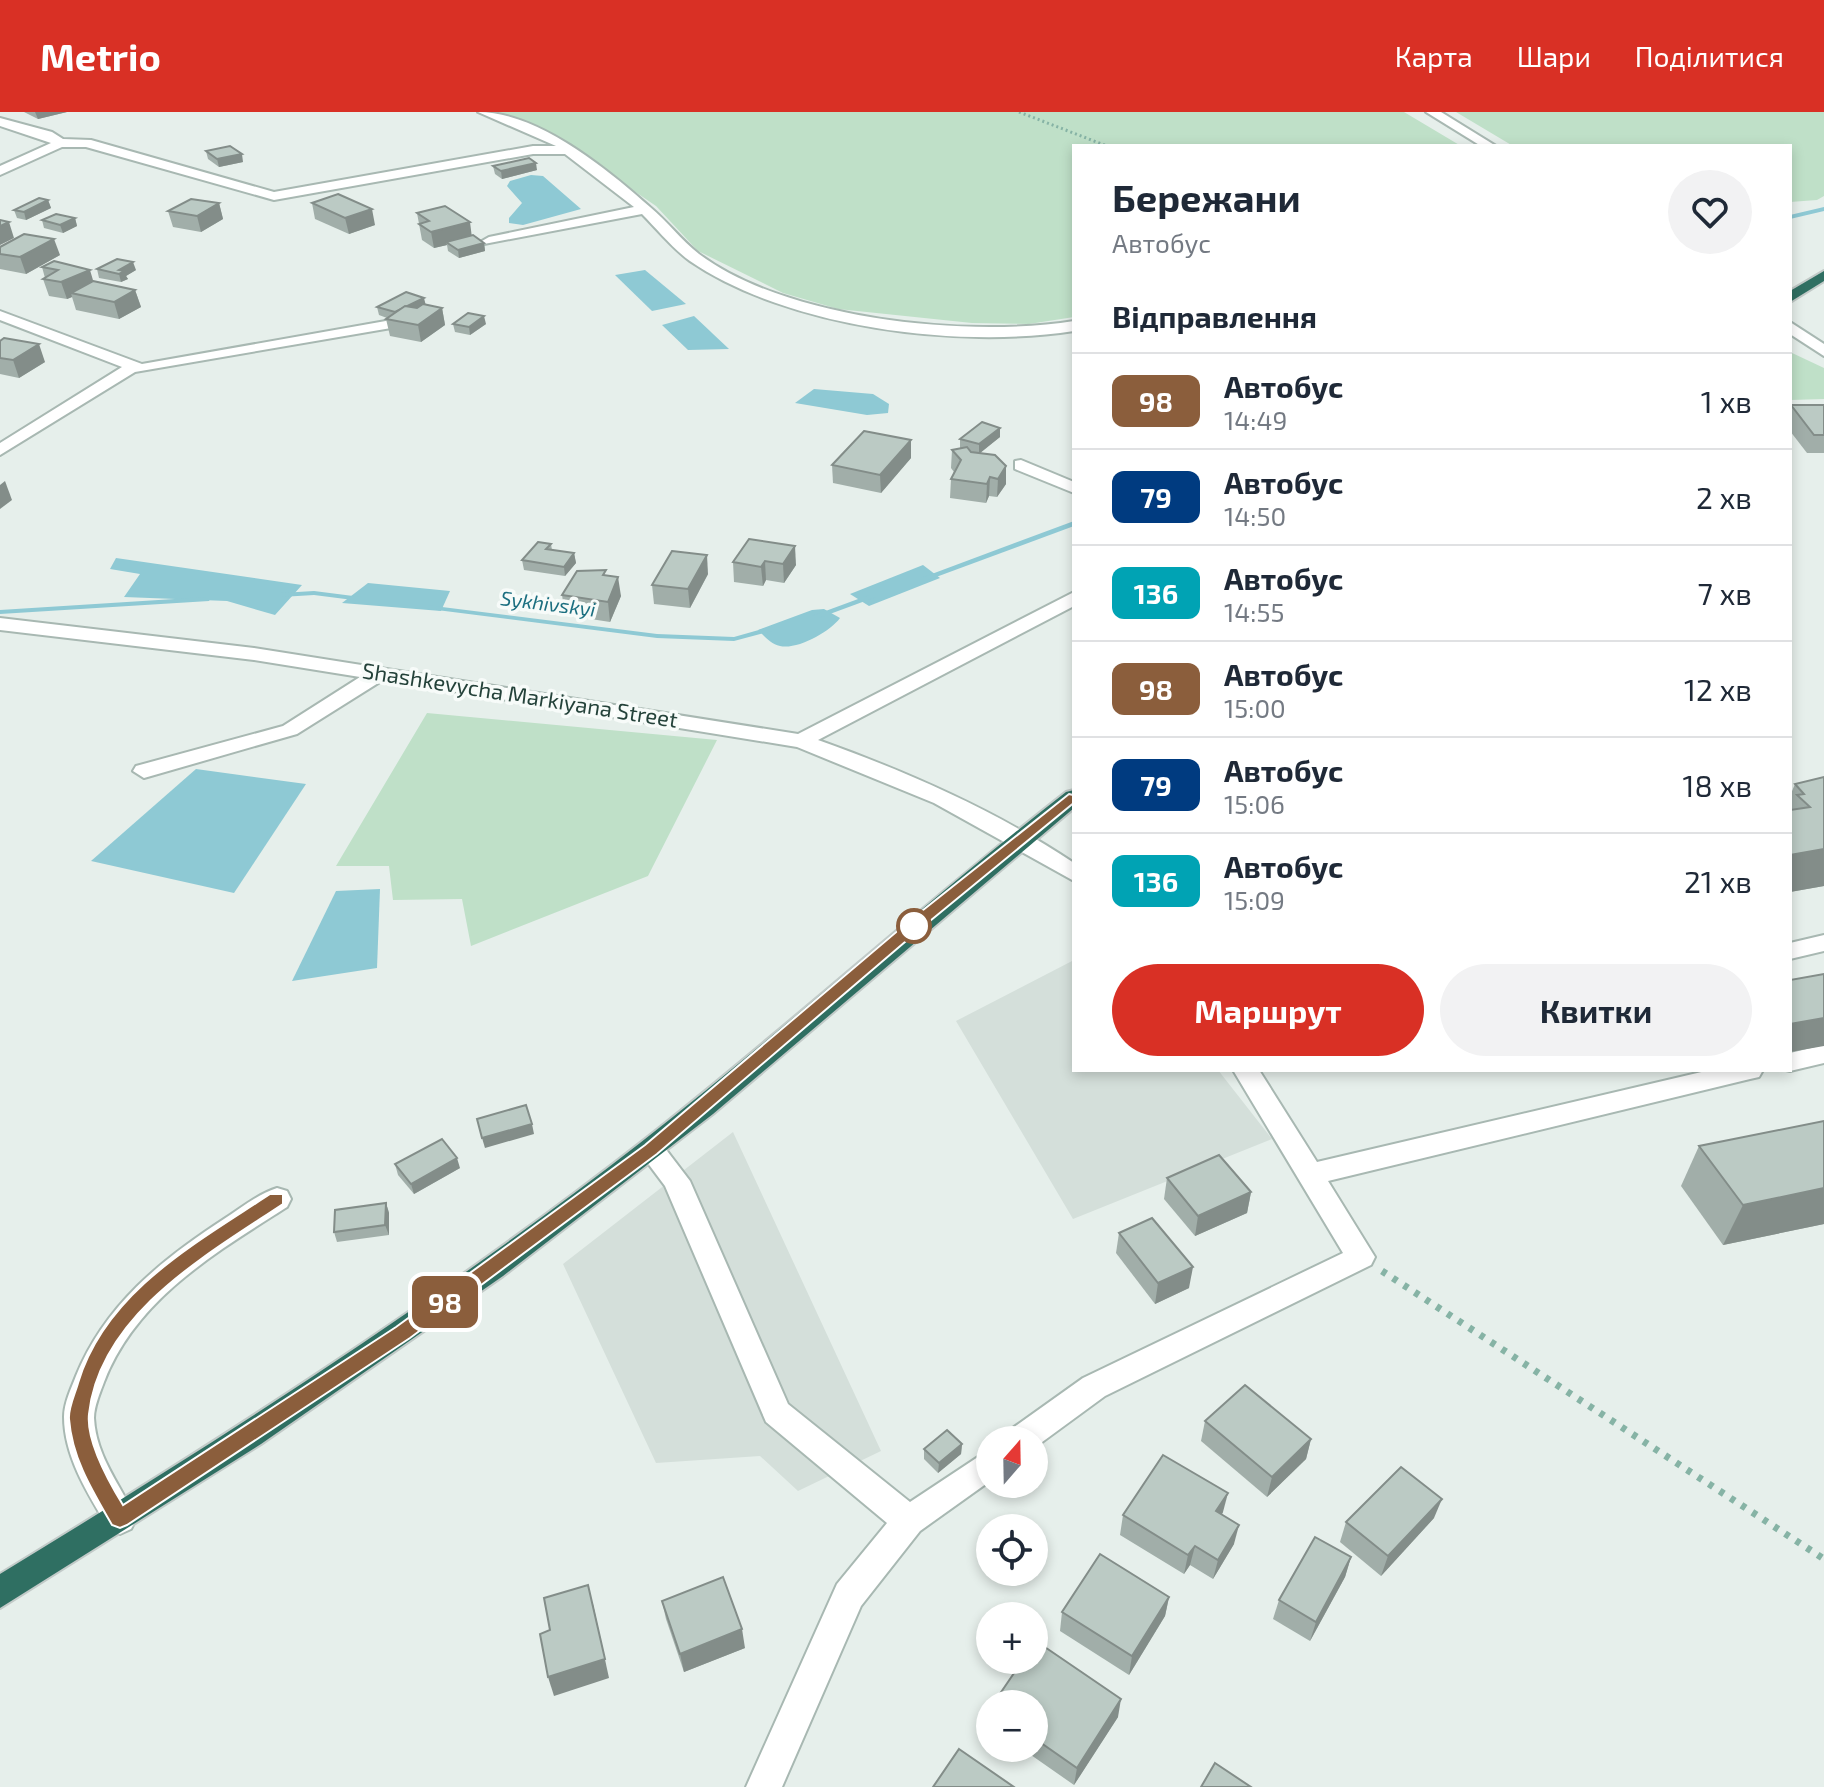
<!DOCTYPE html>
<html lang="uk">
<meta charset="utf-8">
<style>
:root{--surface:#fff;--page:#f2f2f3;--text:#1f2937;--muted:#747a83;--line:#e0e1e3;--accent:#d93025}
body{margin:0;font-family:"Exo 2",sans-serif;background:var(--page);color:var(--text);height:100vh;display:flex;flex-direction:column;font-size:30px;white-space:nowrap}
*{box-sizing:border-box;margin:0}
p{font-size:26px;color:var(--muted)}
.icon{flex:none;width:44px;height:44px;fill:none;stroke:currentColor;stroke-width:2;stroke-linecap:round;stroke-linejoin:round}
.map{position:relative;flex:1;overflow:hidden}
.drawer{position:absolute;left:1072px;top:32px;width:720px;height:928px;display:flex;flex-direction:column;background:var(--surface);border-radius:0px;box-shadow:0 4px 12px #0003}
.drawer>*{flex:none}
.badge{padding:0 16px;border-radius:12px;font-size:28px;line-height:52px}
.needle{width:52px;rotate:20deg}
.fabs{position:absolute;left:976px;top:1314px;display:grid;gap:16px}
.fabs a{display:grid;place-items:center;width:72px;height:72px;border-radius:50%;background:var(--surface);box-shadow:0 4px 12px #0003;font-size:40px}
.map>.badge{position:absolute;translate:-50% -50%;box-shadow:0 0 0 4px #fff}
h2{padding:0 40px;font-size:30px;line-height:72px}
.round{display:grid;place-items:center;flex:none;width:84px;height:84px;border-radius:42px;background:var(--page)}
.summary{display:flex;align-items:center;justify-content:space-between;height:136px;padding:0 40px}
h1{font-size:38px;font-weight:700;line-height:60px}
.button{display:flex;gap:16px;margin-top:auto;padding:16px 40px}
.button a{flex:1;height:92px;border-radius:48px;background:var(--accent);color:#fff;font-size:32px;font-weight:700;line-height:92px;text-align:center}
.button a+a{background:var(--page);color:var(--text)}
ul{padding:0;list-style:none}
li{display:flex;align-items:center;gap:24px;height:96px;padding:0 40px;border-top:2px solid var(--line)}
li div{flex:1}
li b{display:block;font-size:30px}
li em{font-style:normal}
li .badge{min-width:88px;font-weight:700;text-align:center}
header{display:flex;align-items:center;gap:48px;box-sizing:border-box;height:112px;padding:0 40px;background:var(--accent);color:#fff}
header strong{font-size:38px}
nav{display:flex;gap:44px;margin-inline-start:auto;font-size:28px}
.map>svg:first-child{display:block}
.built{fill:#d4dfda}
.green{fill:#bfe0c8}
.water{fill:#8ec9d4}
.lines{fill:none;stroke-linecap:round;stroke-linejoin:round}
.stream{fill:#8ec9d4;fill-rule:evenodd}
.minor-casing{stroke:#a8b8b2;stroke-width:4}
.highway-casing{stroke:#c2cac8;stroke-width:4}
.path-far1{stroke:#86b3a5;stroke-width:3;stroke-dasharray:2 3;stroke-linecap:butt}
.path{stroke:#86b3a5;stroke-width:7;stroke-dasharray:5 8;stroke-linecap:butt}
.minor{fill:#fff;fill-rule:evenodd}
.highway{fill:#2f6f62;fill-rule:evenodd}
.wall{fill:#a1aea9}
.shaded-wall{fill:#838d89}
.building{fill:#bbcac4;stroke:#838d89;stroke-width:2}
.line{fill:#8b5e3c;stroke:#fff;stroke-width:2}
.stop-dot{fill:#fff;stroke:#8b5e3c;stroke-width:4}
.labels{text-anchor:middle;stroke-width:7;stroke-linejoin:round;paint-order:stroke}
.far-water-label{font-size:20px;font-style:italic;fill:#1c6f80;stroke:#f7fbf9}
.street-label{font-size:22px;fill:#24423a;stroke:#f7fbf9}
</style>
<header>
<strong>Metrio</strong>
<nav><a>Карта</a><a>Шари</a><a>Поділитися</a></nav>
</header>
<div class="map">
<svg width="1824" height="1675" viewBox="0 0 1824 1675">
<rect width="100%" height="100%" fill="#e6efeb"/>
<!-- built -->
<g class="built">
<polygon points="1074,848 1074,958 1218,958 1272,1027 1073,1107 956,909"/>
<polygon points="733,1020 881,1339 798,1379 760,1344 656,1351 563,1152"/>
</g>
<!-- green -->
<g class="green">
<polygon points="497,0 1404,0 1461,34 1074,34 1074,205 1029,212 972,211 838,197 783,181 698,139 656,94 558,27"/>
<polygon points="1456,0 1824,0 1824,84 1817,88 1790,90 1790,34 1513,34"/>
<polygon points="1790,240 1824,256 1824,287 1790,288"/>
<polygon points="427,601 717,628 648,764 471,834 462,787 393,788 389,754 336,754"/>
</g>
<!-- water -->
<g class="water">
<polygon points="531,63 543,64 581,97 523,113 509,111 509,106 522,91 507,74 510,69"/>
<polygon points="645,158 686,192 652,199 615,163"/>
<polygon points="694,204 729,237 688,238 662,213"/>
<polygon points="814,277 873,282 889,292 888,301 867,303 795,291"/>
<polygon points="116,446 302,473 275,503 227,489 124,485 140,462 110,457"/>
<polygon points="923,453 940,466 869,494 850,482"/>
<polygon points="368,471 450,479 441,499 342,491"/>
<path d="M824,497L840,506C830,520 797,538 780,534C771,532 765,525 758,518L812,498Z"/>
<polygon points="196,657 306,672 234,781 91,749"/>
<polygon points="380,777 377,856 292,869 336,779"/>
</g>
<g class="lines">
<!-- stream -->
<g class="stream">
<polygon points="1824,95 1824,99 1790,107 1790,103"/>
<polygon points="1074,409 1074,414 928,468 922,468 921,466"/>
<polygon points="314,479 361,485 365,487 361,489 314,483 281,485 277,483 281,481"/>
<polygon points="869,483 875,483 876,485 819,506 813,506 812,504"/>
<polygon points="206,485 210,487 209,489 0,502 0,498"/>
<polygon points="426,493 657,522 734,525 769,515 773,517 772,519 734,529 657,526 429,497 425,495"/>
</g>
<defs>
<g id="minor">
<path d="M478,0C538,0 607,57 650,95C667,109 681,128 699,142C787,208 968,226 1074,209V219C959,237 788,216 690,149C673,137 657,117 642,102L484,132L482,129L489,125L634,95L565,42H533L274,88L86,35H62L0,63V54L51,31L0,14V6L52,20L63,27L91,28L274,80L533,34H556Z"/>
<polygon points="1426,0 1441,0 1496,34 1481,34"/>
<polygon points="0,199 142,252 397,207 404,211 397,215 135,260 0,343 0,331 122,255 0,208"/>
<polygon points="1790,210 1824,232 1824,244 1790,222"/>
<polygon points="1021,348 1074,370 1074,381 1015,357 1015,349"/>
<path d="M1074,480V494L818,628C908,660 995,698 1074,751V769L934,691L797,635L383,568L297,622L144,666L133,659L136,654L283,614L360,565L254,548L0,518V506L254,536L798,622Z"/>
<polygon points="1824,823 1824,839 1790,847 1790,831"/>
<polygon points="1824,933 1824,951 1790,959 1786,958 1790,958 1790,941"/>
<polygon points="1233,958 1259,958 1317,1050 1710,958 1763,958 1759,965 1750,967 1328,1069 1375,1145 1371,1153 1105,1284 1034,1336 1034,1328 1005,1328 1010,1318 1083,1266 1343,1141"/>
<polygon points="651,1028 661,1031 690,1069 788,1292 910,1390 990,1337 990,1369 920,1419 861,1494 782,1675 746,1675 837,1472 887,1411 766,1310 665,1074 638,1038 641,1031"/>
<path d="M277,1076L287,1079L291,1087L287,1095C215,1141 136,1187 104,1270C100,1281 94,1294 94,1306C96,1345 121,1373 136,1407L131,1417L120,1422L109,1417C89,1384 64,1345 64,1305C64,1291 71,1277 76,1264C105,1193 161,1148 224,1107C241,1096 258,1082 277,1076Z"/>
</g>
<g id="highway">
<polygon points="1824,159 1824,169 1790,190 1790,179"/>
<path d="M1074,678V696L713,1002L503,1164L261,1332L0,1496V1462C220,1328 437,1189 640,1031C785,918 921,793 1066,680Z"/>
</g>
</defs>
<!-- minor casing -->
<use href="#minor" class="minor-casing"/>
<!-- highway casing -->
<use href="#highway" class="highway-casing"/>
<!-- path-far1 -->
<polyline class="path-far1" points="1019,0 1107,34"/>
<!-- path -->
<polyline class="path" points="1382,1159 1824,1447"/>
<!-- minor -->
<use href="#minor" class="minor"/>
<!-- highway -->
<use href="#highway" class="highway"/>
</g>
<!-- wall -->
<g class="wall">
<polygon points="24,0 67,0 38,7"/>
<polygon points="206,39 243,50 219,55 208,47"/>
<polygon points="493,54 537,58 502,67 495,62"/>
<polygon points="48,88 51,96 26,108 17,106 14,98"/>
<polygon points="219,91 223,107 201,120 173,115 168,99"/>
<polygon points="312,91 375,113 349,122 315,107"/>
<polygon points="417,101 472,124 484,131 485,139 459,146 448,139 447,133 434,136 422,128"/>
<polygon points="75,106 77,114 63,121 44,116 42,108"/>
<polygon points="0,135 60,143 26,162 0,157"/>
<polygon points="54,149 94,169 135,178 141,195 119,207 76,198 72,185 67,187 49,184 43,167 45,166 42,155"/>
<polygon points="97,157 136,158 126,164 128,167 121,170 99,166"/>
<polygon points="426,193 442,196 445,213 421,230 390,224 386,207 387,206 379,203 377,195"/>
<polygon points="453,212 486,212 470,223 455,220"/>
<polygon points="0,229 45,250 19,266 0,262"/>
<polygon points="1791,293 1824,293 1824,341 1807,341 1790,319"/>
<polygon points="1000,316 1000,325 979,341 1006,372 997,385 989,384 986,391 950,386 951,367 954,360 951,356 952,338 960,336 960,327"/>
<polygon points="911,346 881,381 833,371 832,353"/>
<polygon points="749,427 796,453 784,471 766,468 763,474 734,470 733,450"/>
<polygon points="551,432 552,438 574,441 576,451 565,464 524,458 522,448"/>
<polygon points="708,462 690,496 654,492 652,473"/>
<polygon points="606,463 621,484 610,510 565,503 562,483"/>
<polygon points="1824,665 1824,774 1790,780 1790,684 1795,672"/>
<polygon points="1824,1009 1824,1112 1723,1133 1681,1074 1699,1034"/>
<polygon points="395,1052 460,1056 414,1082 398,1063"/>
<polygon points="1167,1066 1251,1080 1247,1101 1195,1124 1164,1087"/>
<polygon points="386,1091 389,1101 389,1123 337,1130 334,1120"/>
<polygon points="1119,1121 1189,1176 1155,1192 1116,1141"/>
<polygon points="1205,1309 1311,1327 1306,1347 1267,1385 1201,1329"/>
<polygon points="962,1332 961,1342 938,1361 924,1347 924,1337"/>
<polygon points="1223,1400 1222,1402 1234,1432 1213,1467 1190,1453 1184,1462 1120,1423 1123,1403"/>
<polygon points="1434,1406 1381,1464 1340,1430 1346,1410"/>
<polygon points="1351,1445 1345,1465 1310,1529 1273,1507 1279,1488"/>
<polygon points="1169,1485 1165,1504 1129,1563 1060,1519 1062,1500"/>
<polygon points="662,1489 745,1536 684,1560 666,1507"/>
<polygon points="1034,1592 1118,1605 1074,1673 1021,1636 1034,1636"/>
</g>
<!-- shaded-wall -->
<g class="shaded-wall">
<polygon points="35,0 67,0 38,7"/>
<polygon points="242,42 243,50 219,55 217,47"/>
<polygon points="536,51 537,58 502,67 501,59"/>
<polygon points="48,88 51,96 26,108 24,100"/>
<polygon points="219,91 223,107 201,120 197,104"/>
<polygon points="372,97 375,113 349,122 345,106"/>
<polygon points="75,106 77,114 63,121 60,113"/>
<polygon points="9,110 14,126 0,133 0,114"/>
<polygon points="470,110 472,126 446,130 447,133 434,136 431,120"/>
<polygon points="54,127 60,143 26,162 20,145"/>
<polygon points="484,131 485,139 459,146 458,138"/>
<polygon points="133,150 136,158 126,164 128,167 121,170 119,162 119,158"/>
<polygon points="90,158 95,175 71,181 72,185 67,187 61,170"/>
<polygon points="135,178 141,195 119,207 114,190"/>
<polygon points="424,186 426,194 395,200"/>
<polygon points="442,196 445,213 421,230 418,213"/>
<polygon points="484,204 486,212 470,223 469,215"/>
<polygon points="39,232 45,250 19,266 13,248"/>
<polygon points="1000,316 1000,325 979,342 979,332"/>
<polygon points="911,328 911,346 881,381 880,363"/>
<polygon points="1006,354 1006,372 997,385 998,367"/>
<polygon points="990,365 989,384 986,391 987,372"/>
<polygon points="5,369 12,388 0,397 0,373"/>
<polygon points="795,434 796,453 784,471 783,452"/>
<polygon points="574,441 576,451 565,464 564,455"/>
<polygon points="707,443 708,462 690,496 688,477"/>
<polygon points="765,449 766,468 763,474 761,455"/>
<polygon points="618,465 621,484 610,510 608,490"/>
<polygon points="1824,737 1824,774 1790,780 1790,743"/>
<polygon points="1824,906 1824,934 1790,940 1790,912"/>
<polygon points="532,1012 534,1022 485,1036 482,1026"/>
<polygon points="457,1046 460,1056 414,1082 411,1072"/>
<polygon points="1824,1076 1824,1112 1723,1133 1743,1093"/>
<polygon points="1251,1080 1247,1101 1195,1124 1198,1104"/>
<polygon points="386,1091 389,1101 389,1123 385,1113"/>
<polygon points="1193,1155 1189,1176 1155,1192 1158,1171"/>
<polygon points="1311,1327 1306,1347 1267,1385 1272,1365"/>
<polygon points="962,1332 961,1342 938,1361 939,1351"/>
<polygon points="1228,1381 1223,1400 1212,1419 1216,1399"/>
<polygon points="1442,1387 1434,1406 1381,1464 1388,1444"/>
<polygon points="1239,1413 1234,1432 1213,1467 1218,1448"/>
<polygon points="1195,1434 1190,1453 1184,1462 1188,1443"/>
<polygon points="1351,1445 1345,1465 1310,1529 1316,1510"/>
<polygon points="1169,1485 1165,1504 1129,1563 1132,1544"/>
<polygon points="593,1492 609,1566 554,1584 548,1565"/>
<polygon points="742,1517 745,1536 684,1560 680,1542"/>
<polygon points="1121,1587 1118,1605 1074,1673 1077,1656"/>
</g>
<!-- building -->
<g class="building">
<polygon points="230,34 242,42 217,47 206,39"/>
<polygon points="529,46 536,51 501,59 493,54"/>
<polygon points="338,82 372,97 345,106 312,91"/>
<polygon points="39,86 48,88 24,100 14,98"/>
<polygon points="191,87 219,91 197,104 168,99"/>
<polygon points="445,94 470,110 431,120 419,112 429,109 417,101"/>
<polygon points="56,102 75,106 60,113 42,108"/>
<polygon points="0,108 9,110 0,114"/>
<polygon points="24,122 54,127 20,145 0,142 0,135"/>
<polygon points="473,123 484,131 458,138 446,130"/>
<polygon points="117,147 133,150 119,158 125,159 119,162 97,157"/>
<polygon points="54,149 90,158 61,170 43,167 58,158 42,155"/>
<polygon points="93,169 135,178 114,190 71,181"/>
<polygon points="406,180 424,186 395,200 377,195"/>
<polygon points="423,192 442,196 418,213 386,207 405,194 417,196"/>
<polygon points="468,201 484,204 469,215 453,212"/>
<polygon points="4,226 39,232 13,248 0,246 0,229"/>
<polygon points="1791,293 1824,293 1824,323 1814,323"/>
<polygon points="982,310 1000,316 979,332 960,327"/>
<polygon points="864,319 911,328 880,363 832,353"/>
<polygon points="967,335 971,340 995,343 1006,354 998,367 990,365 987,372 951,367 961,348 952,338"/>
<polygon points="749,427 795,434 783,452 765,449 761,455 733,450"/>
<polygon points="538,430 551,432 546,437 574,441 564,455 522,448"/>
<polygon points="672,439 707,443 688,477 652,473"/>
<polygon points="606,458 603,463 618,465 608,490 562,483 577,459"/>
<polygon points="1824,665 1824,737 1790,743 1790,698 1810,695 1797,683 1804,682 1795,672"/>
<polygon points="1824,862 1824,906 1790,912 1790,868"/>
<polygon points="526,993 532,1012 482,1026 477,1007"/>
<polygon points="1824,1009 1824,1076 1743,1093 1699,1034"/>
<polygon points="442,1027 457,1046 411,1072 395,1052"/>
<polygon points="1219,1043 1251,1080 1198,1104 1167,1066"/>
<polygon points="386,1091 385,1113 334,1120 335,1098"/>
<polygon points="1152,1106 1193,1155 1158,1171 1119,1121"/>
<polygon points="1245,1273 1311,1327 1272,1365 1205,1309"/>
<polygon points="947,1318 962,1332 939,1351 924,1337"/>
<polygon points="1163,1343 1228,1381 1216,1399 1239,1413 1218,1448 1195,1434 1188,1443 1123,1403"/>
<polygon points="1401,1355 1442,1387 1388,1444 1346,1410"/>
<polygon points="1315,1425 1351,1445 1316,1510 1279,1488"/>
<polygon points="1100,1442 1169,1485 1132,1544 1062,1500"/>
<polygon points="723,1465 742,1517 680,1542 662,1489"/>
<polygon points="588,1473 605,1547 548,1565 540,1522 550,1518 544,1486"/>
<polygon points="1036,1529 1121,1587 1077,1656 1034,1626 1034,1592 993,1592 1023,1548 1034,1548 1034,1533"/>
<polygon points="959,1637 1014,1675 933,1675"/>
<polygon points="1215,1651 1251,1675 1201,1675"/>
</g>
<!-- line -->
<path class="line" d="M1069,682L1081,685L919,818L657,1042L410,1226L127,1413L120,1416L112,1413C93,1380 72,1347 69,1307C68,1296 75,1282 78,1271C105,1180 196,1131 270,1082H283V1092C208,1142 100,1202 89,1302C86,1330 109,1370 123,1393L396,1215L645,1033L908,810Z"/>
<!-- markers -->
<circle class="stop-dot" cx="914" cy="814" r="16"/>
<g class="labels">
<!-- far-water labels -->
<g class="far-water-label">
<text transform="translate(548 492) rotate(7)" y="7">Sykhivskyi</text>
</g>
<!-- street labels -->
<g class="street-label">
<text transform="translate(520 583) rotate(9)" y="8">Shashkevycha Markiyana Street</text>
</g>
</g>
</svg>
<div class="fabs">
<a><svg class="needle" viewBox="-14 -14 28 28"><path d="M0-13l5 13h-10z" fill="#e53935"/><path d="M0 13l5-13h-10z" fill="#747a83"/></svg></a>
<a><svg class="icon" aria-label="locate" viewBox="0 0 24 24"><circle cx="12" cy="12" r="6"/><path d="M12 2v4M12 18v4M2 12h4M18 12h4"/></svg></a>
<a>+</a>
<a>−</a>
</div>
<b class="badge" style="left:445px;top:1190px;background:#8b5e3c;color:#fff">98</b>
<section class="drawer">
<div class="summary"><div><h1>Бережани</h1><p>Автобус</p></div><a class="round"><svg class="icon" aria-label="heart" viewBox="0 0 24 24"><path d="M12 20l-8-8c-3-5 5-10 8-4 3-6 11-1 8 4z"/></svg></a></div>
<h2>Відправлення</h2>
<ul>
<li><span class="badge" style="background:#8b5e3c;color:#fff">98</span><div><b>Автобус</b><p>14:49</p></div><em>1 хв</em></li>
<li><span class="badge" style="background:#003b80;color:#fff">79</span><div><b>Автобус</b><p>14:50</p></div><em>2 хв</em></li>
<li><span class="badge" style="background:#00a3b4;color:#fff">136</span><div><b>Автобус</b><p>14:55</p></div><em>7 хв</em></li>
<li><span class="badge" style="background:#8b5e3c;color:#fff">98</span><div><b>Автобус</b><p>15:00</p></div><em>12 хв</em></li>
<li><span class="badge" style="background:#003b80;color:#fff">79</span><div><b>Автобус</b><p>15:06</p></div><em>18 хв</em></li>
<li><span class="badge" style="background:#00a3b4;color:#fff">136</span><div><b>Автобус</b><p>15:09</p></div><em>21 хв</em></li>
</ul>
<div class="button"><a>Маршрут</a><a>Квитки</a></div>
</section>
</div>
